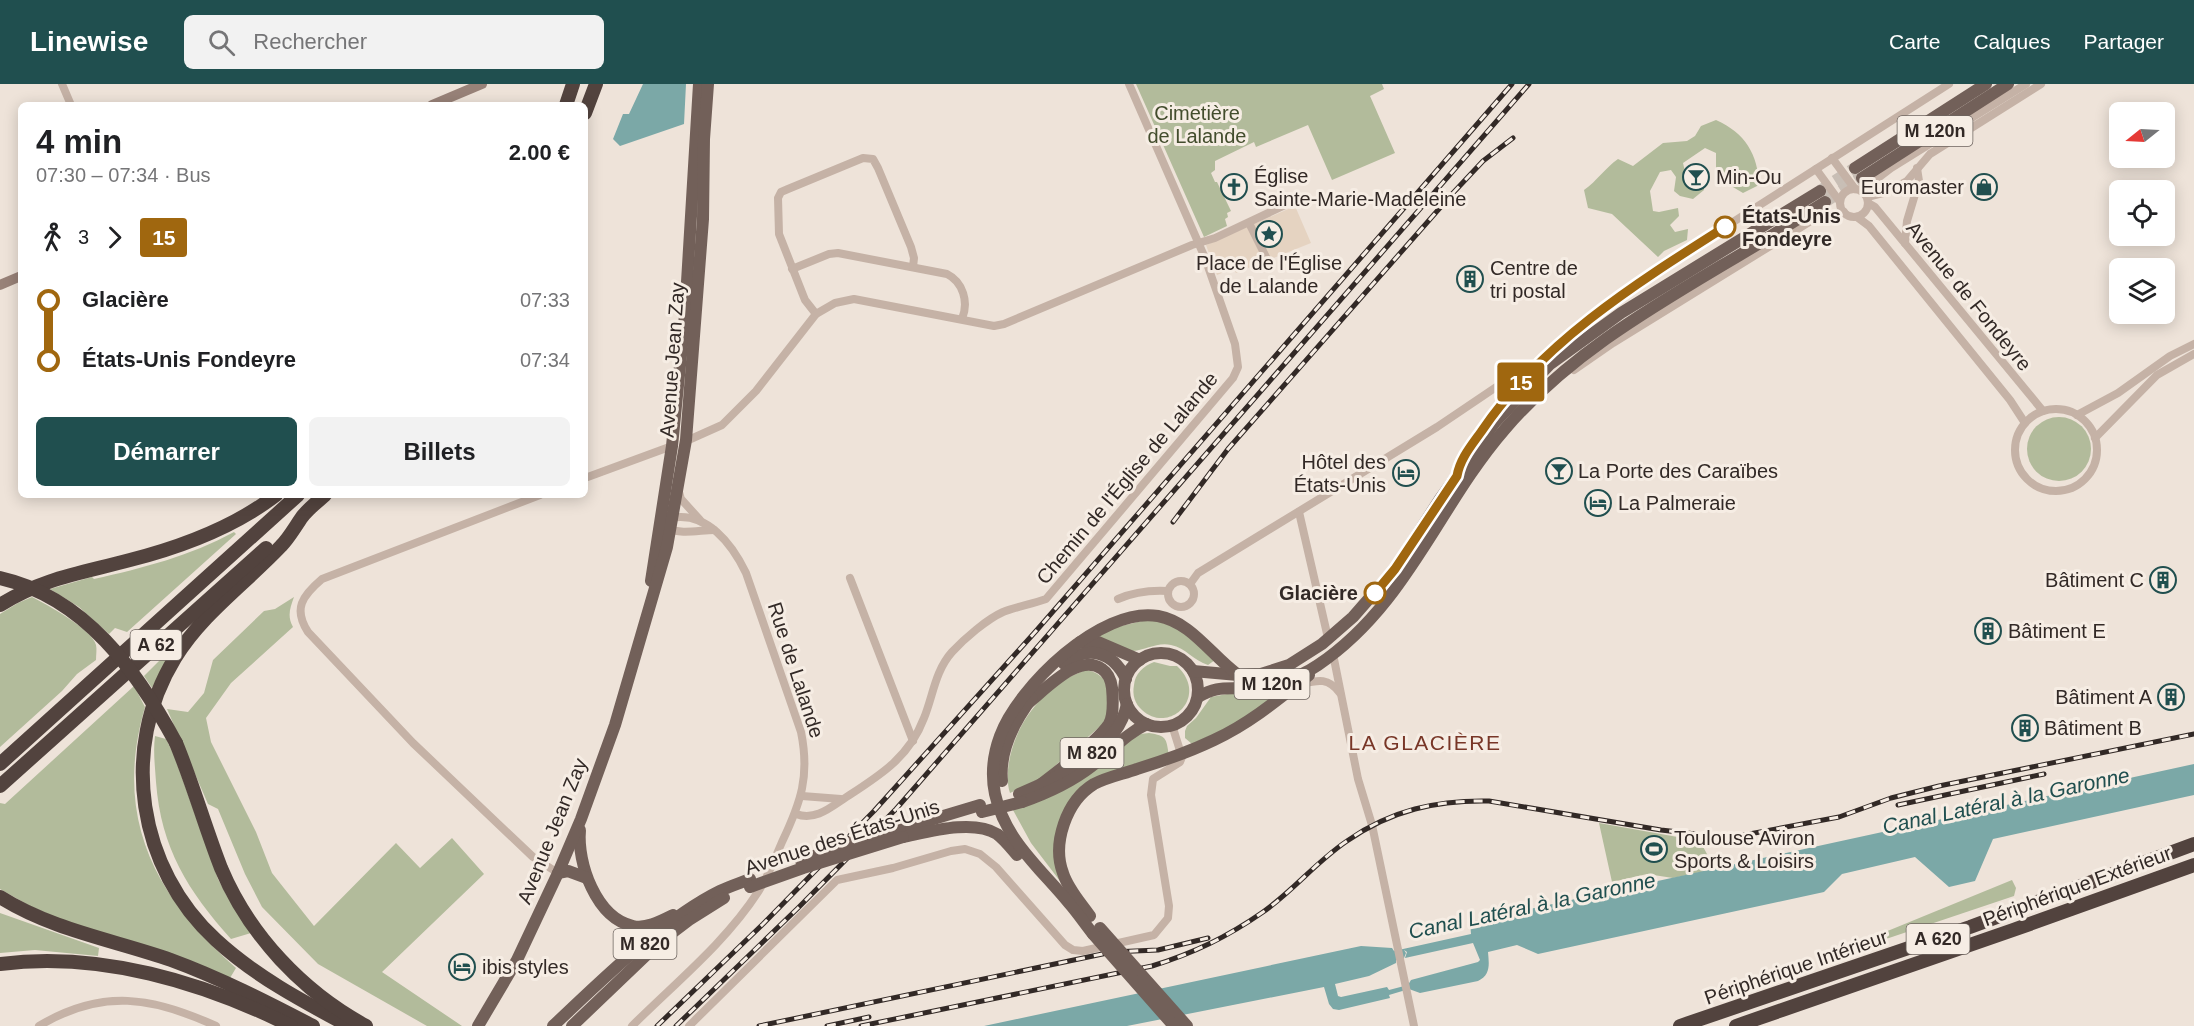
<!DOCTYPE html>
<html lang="fr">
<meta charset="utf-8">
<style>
:root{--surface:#fff;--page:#f2f2f2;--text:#202124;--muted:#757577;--accent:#204f4f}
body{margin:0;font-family:Helvetica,sans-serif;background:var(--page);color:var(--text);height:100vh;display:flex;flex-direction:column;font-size:22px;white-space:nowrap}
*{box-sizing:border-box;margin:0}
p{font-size:20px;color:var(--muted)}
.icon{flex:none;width:33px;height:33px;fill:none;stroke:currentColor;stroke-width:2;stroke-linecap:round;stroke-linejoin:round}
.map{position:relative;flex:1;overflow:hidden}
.side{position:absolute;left:18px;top:18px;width:570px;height:396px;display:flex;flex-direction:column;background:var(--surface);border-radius:9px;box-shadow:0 3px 15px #0003}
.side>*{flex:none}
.badge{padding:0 12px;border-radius:4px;font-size:21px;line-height:39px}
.needle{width:39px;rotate:252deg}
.controls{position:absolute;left:2109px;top:18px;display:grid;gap:12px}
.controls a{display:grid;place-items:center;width:66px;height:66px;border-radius:9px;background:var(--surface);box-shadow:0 3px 15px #0003;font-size:30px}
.map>.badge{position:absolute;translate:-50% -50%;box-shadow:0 0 0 3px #fff}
.legs{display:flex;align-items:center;gap:9px;height:66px;padding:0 18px;font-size:20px}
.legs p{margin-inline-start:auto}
.summary{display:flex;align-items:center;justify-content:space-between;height:102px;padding:0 18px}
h1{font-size:33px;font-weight:600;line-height:45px}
.primary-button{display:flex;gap:12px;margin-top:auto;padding:12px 18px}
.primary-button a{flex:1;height:69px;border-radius:9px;background:var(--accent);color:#fff;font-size:24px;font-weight:600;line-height:69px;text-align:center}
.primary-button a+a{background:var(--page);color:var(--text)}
ul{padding:0 18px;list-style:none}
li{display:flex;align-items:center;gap:21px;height:60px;font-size:22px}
li i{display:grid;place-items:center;width:9px;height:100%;margin:0 8px;background:currentColor}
li i::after{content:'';width:15px;height:15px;margin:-8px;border:4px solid;border-radius:50%;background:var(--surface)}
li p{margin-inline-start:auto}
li:first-child i{background:linear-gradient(#0000 50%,currentColor 0)}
li:last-child i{background:linear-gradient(currentColor 50%,#0000 0)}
header{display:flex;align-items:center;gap:36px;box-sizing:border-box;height:84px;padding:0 30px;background:var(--accent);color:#fff}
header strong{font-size:28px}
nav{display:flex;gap:33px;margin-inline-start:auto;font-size:21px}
.search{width:420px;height:54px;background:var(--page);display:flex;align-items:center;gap:15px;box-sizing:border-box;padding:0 21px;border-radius:9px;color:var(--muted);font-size:22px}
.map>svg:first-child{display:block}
.green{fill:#b2bb9b}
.plaza{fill:#e5d3c1}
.water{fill:#7ba8a7;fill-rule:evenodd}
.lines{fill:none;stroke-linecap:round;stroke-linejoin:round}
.primary-tunnel{stroke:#c8beb5;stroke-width:12;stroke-dasharray:12 6;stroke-linecap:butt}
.minor{stroke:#c5b2a6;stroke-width:8}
.secondary{stroke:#988278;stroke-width:10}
.primary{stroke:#726059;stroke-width:12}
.motorway{stroke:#52433e;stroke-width:14}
.rail-casing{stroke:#322926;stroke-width:5}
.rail{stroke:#f6ede4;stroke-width:3;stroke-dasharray:9;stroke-linecap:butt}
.minor-bridge{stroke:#c5b2a6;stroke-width:8}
.primary-bridge{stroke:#726059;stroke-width:12}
.motorway-bridge{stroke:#52433e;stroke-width:14}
.line-1-casing{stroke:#fff;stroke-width:14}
.line-1{stroke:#a0670f;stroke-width:9}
.stop-1-dot{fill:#fff;stroke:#a0670f;stroke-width:3}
.labels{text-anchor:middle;stroke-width:6;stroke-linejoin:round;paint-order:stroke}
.shield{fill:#f6ede4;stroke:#6d645f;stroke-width:1.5}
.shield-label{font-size:18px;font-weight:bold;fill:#322926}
.park-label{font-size:20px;fill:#434d2d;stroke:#f6ede4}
.poi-label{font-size:20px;fill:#322926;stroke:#f6ede4;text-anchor:start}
.stop-label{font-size:20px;font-weight:bold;fill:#322926;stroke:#f6ede4;text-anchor:start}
.street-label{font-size:20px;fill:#322926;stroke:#f6ede4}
.neighbourhood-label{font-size:21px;letter-spacing:1.5px;fill:#783627;stroke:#f6ede4}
.water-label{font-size:21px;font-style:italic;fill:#204f4f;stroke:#f6ede4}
</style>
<header>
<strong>Linewise</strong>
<div class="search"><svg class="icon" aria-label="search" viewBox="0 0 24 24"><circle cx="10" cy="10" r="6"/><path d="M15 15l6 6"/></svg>Rechercher</div>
<nav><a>Carte</a><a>Calques</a><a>Partager</a></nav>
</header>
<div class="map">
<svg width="2194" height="942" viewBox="0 0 2194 942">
<rect width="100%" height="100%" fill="#eee3d9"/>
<!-- green -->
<g class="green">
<polygon points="1136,0 1382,0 1384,5 1370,12 1395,69 1332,96 1308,41 1256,63 1254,58 1215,77 1215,86 1211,89 1215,98 1217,98 1231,127 1227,129 1228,133 1225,135 1227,142 1204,153"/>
<path d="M1716,36C1745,49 1758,70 1759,101L1743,109L1716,93V69L1705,64L1683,79L1686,92L1699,91L1704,93V106L1693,115L1680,112L1674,107L1676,93L1671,86L1660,88L1650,107L1653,127L1659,128L1678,124L1679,132L1670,141L1675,148L1688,145L1687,156L1664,167L1658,173L1612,130L1588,124L1584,106C1597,97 1605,84 1618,75L1633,82L1663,59L1687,57L1695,52L1701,42Z"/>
<circle cx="2059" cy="365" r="32"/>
<path d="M234,448L236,450L127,548L115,544L109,550L79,523L50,505L92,493L94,495C143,484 190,472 234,448Z"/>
<path d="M32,513C46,520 93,546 96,561C97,565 96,571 96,576L77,590L62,607L0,663V530L18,519Z"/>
<path d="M294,513C290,524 287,532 293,543L231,599L206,634L211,658L256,748L272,789L314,842L396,759L420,784L452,754L484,790L382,888L462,942H427L318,880L262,823L245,790L218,725L208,720L167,625L188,628L204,609L213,576L264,527L275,525Z"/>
<path d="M1150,535L1179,543L1215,576L1208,581C1194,577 1186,564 1171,561C1157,558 1146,566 1133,567C1121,567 1105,557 1093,552L1101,547Z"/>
<polygon points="166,570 169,571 152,604 144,592"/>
<path d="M1154,578L1170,582H1177C1210,613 1169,651 1142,626C1135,620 1132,611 1134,601C1135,590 1143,582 1154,578Z"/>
<path d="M1086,586C1114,591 1113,617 1104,639L1041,694L1010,709C1007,700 1008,694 1008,686C1012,642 1044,600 1086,586Z"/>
<polygon points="1292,598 1240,638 1192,660 1185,654 1185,647 1187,642 1196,634 1211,613"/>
<path d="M134,602L145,623C113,733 154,812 236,884L230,894L55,833L30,822L0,805V719L5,720Z"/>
<path d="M1149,649C1167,652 1166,654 1169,671L1107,691L1062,736L1063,801L1031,759L1013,726L1140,650Z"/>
<path d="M155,652L166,655L174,671L218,795L227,812L251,849L231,855C188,807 161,764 156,698C155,682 153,668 155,652Z"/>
<polygon points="1599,739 1700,757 1715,785 1673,794 1647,790 1612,798"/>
<polygon points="2012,796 2016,804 2014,812 1880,857 1872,857 1868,855"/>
<polygon points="0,829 99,864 98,872 35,866 0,869"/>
</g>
<!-- plaza -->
<polygon class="plaza" points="1295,122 1311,159 1236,189 1233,184 1217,191 1206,161"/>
<!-- water -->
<g class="water">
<polygon points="643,0 686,0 684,40 620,62 613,55 623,30 629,30"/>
<path d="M2194,680V711L1993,755L1975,797L1949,803L1915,773L1842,790L1824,808L1538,870L1517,861L1488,868C1489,880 1491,891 1478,897L1420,909L1409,905L1389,911L1390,914L1339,926L1333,925L1329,920L1324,903L1127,942H984L1361,862L1392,864L1394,867L1471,850L1470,838ZM1473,859L1480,876L1478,878L1411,896L1408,901L1389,906L1387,903L1341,913L1338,912L1335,900L1369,892L1396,879V876L1404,874L1406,869L1404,866L1407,868L1405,874Z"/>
</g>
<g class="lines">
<!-- primary-tunnel -->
<g class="primary-tunnel">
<polyline points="1820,107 1855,84"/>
<polyline points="1826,117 1861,94"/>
</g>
<!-- minor -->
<g class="minor">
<polyline points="62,0 71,21"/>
<circle cx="1854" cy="119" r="14"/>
<polyline points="1861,107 1891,84 2026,0"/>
<polyline points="1867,113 1887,108 1907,97 1930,70 2041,0"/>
<polyline points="1868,119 1875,123 2043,327"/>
<polyline points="1857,133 1869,142 2010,316 2025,339"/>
<polyline points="1249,139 1269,179"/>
<polyline points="1905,159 1907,137 1919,97 1917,84"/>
<path d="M792,185L829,170L838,169L947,190C963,198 969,218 962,235"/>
<polyline points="816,230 805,216 779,150 778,114 781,108 788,105 863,74 873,75 878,84 911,163 914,174 913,183"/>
<polyline points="1574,286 1613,259 1814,135 1844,128"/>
<circle cx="2056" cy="366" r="41"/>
<polyline points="2077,331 2118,309 2170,272 2194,260"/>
<polyline points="2095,354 2157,291 2194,270"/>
<polyline points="684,358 722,341 756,307 816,230 835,219 854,215 994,242 1004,240 1192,161 1215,154 1296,116"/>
<polyline points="585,394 672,362"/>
<polyline points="679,408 681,415 700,436"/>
<path d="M540,411L322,495C302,512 293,525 308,548L413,659L533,773L558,789"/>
<polyline points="1299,428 1328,554"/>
<path d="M668,444C680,451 700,446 714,446"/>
<polyline points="850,494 913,657"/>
<circle cx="1181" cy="510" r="13"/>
<polyline points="1190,500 1198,489 1437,343 1514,291 1536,281 1570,249 1672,177 1949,0"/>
<path d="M1118,515C1134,508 1151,506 1168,507"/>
<polyline points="1333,570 1358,695 1372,741 1414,942"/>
<path d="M1300,600C1318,596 1328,593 1340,609"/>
<polyline points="802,712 841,715"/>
<path d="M796,730C815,737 830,724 845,714C879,692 909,674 924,634C933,612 935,587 952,568C964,555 987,535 1003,528C1016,523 1032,520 1046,515L1233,294L1238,283L1235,260L1205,174L1129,0"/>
<path d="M39,942C102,904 153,913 216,942"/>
<path d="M632,942C675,899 725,859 758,808C768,793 775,774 782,758C801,718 810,692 801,648L746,489C732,460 707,427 671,434"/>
<polyline points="689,942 837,796 893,784 951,767 965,765 980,770 996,783 1065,861 1073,866 1083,867 1154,851 1168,834 1169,822 1151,711 1153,695 1180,678 1182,673 1172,641"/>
</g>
<!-- secondary -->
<g class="secondary">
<polyline points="432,21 482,0"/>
<polyline points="0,201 21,192"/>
</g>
<!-- primary -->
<g class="primary">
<polyline points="1855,84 1986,0"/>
<polyline points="1862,94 2008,0"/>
<polyline points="1511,309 1536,281"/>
<polyline points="651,497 672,362 685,231 699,0"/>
<polyline points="1080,558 1098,558 1140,576"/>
<circle cx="1161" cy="606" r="37"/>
<path d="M1064,580C1088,560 1113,568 1126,595"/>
<polyline points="1193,587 1238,591 1261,590 1289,581 1322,560 1353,533 1395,485 1440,415 1495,338 1549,281 1621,229 1820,107"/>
<path d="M1198,613C1217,602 1225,605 1246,604C1269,604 1299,594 1318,581C1407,521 1438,422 1505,345C1565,275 1642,229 1721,182C1756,162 1790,140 1825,118"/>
<path d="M1028,619C1045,606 1079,568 1102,585C1108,589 1111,596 1112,604C1113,615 1114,631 1109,640C1098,657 1057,688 1040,701"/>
<path d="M1002,697C999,666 1014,638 1032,614"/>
<path d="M1019,710C1059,693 1118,667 1127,620"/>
<path d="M1022,718C1048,709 1070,699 1092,682C1111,668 1125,650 1147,640"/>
<polyline points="900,745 980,721"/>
<path d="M580,746C577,779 596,834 633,842C646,845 661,837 673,831"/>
<path d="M903,753C928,748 973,735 997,750C1004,755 1011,764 1017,771"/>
<polyline points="558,789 568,787 587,794"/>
<path d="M1090,832C1081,819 1068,805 1063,789C1052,760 1066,717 1094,700C1107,693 1123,690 1137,685C1163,677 1189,668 1214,656C1249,640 1279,615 1309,591"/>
<path d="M1093,850C1085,840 1077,828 1068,818C1040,784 1005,756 995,710C991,691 993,671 1000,652C1018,603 1101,522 1158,532C1191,538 1211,571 1237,590"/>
<polyline points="478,942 517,876 558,789 581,735 615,641 667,463 686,356 703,135 704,55 708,0"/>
<path d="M553,942C600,898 663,835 720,807C730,802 740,799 750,795"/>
<polyline points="572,942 660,858 689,836 724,814"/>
</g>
<!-- motorway -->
<g class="motorway">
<polyline points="566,21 573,0"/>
<polyline points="585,29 596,0"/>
<path d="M325,411C317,418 308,425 302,433C295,443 289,454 281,462C245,500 202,530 175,574C119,665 138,785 216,856C255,892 302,917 349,942"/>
<path d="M0,521C43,494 82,489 130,476C181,463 233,444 276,411"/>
<path d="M176,659C193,700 205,743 221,784C249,851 303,908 366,942"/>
<polyline points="0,680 298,411"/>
<polyline points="0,702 266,464"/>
<path d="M0,813C52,846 114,856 171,876C220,894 267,918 313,942"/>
<path d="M0,880C100,867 203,898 291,942"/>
<polyline points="1680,942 1970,843 2194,760"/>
<polyline points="1736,942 2013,846 2194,781"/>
</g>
<defs>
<g id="rail">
<polyline points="1173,438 1228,365 1453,109 1483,77 1513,54"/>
<polyline points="1898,721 2044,690"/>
<polyline points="657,942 763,840 874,727 1036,547 1512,0"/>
<polyline points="676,942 798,824 896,725 1529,0"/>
<polyline points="759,942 1112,868 1158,866 1208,854"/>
<polyline points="827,942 869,933"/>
<path d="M861,942L1152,882C1194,869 1227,853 1263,828C1293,807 1317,777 1347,757C1391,726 1437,716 1489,717L1661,746L1713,752L1744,751L1839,733L1891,714L1939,702L2194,650"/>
</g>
</defs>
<!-- rail casing -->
<use href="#rail" class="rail-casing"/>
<!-- rail -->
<use href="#rail" class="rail"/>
<!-- minor-bridge -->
<g class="minor-bridge">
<polyline points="1832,74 1855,105"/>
<polyline points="1816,85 1840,118"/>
</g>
<!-- primary-bridge -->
<g class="primary-bridge">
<polyline points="982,728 1022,718"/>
<polyline points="801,777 850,759 900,745"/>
<polyline points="750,803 803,784 903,753"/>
<polyline points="1100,844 1187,942"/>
<polyline points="1093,850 1174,942"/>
</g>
<!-- motorway-bridge -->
<path class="motorway-bridge" d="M0,494C85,513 137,587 176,659"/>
</g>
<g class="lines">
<defs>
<path id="line-1" d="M1375,509L1395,485L1457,392C1460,375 1471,362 1481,348C1541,259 1635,200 1725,143"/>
</defs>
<!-- line-1 casing -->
<use href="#line-1" class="line-1-casing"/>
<!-- line-1 -->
<use href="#line-1" class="line-1"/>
</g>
<!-- icons -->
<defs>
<symbol id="bar-ring" viewBox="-11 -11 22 22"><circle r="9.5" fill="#f6ede4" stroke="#204f4f" stroke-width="1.5"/><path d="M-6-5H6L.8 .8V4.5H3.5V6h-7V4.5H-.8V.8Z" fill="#204f4f"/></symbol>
<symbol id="church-ring" viewBox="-11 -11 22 22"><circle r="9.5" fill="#f6ede4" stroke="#204f4f" stroke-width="1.5"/><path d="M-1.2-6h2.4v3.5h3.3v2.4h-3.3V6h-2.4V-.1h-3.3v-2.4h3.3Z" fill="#204f4f"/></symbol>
<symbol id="shop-ring" viewBox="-11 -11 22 22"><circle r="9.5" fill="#f6ede4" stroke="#204f4f" stroke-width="1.5"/><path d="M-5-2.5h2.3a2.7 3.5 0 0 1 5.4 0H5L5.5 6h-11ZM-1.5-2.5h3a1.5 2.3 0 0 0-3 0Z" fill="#204f4f"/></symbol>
<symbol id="sight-ring" viewBox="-11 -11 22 22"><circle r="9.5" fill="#f6ede4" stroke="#204f4f" stroke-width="1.5"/><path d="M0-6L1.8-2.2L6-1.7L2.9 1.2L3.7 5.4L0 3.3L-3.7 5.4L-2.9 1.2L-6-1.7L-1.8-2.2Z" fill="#204f4f"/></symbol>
<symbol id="building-ring" viewBox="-11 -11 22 22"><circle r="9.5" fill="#f6ede4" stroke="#204f4f" stroke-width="1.5"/><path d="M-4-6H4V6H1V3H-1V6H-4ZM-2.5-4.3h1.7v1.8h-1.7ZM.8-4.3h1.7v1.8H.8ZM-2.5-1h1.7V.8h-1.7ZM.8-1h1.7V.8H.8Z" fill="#204f4f"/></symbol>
<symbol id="hotel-ring" viewBox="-11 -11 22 22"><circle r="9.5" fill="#f6ede4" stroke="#204f4f" stroke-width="1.5"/><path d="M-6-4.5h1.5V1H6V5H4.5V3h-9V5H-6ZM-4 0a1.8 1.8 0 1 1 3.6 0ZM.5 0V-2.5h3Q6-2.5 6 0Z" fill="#204f4f"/></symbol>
<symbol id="stadium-ring" viewBox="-11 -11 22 22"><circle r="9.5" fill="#f6ede4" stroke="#204f4f" stroke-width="1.5"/><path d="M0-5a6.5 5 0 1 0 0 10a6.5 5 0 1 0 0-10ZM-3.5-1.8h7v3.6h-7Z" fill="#204f4f"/></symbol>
</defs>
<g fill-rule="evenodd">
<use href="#bar-ring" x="1681" y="78" width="30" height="30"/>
<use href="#church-ring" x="1219" y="88" width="30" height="30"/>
<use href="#shop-ring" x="1969" y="88" width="30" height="30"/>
<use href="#sight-ring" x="1254" y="135" width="30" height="30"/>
<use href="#building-ring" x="1455" y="180" width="30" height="30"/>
<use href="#bar-ring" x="1544" y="372" width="30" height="30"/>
<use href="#hotel-ring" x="1391" y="374" width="30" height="30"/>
<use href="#hotel-ring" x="1583" y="404" width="30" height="30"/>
<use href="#building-ring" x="2148" y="481" width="30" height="30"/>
<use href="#building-ring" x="1973" y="532" width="30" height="30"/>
<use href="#building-ring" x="2156" y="598" width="30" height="30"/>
<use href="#building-ring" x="2010" y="629" width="30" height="30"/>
<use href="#stadium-ring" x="1639" y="750" width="30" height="30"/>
<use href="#hotel-ring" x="447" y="868" width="30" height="30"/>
</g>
<!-- markers -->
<g class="stop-1-dot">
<circle cx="1725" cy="143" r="10"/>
<circle cx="1375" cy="509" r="10"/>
</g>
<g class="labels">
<!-- shield labels -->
<g class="shield">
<rect x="1897.5" y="32" width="75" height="30" rx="4.5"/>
<rect x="130.5" y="546" width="51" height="30" rx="4.5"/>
<rect x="1234.5" y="585" width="75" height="30" rx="4.5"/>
<rect x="1060.5" y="654" width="63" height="30" rx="4.5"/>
<rect x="1906.5" y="840" width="63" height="30" rx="4.5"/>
<rect x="613.5" y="845" width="63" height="30" rx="4.5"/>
</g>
<g class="shield-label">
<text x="1935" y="53">M 120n</text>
<text x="156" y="567">A 62</text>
<text x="1272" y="606">M 120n</text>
<text x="1092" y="675">M 820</text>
<text x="1938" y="861">A 620</text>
<text x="645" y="866">M 820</text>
</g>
<!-- park labels -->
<g class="park-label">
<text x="1197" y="36">Cimetière<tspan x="1197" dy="23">de Lalande</tspan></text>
</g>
<!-- poi labels -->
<g class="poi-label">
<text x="1254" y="99">Église<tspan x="1254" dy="23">Sainte-Marie-Madeleine</tspan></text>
<text x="1716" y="100">Min-Ou</text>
<text x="1964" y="110" text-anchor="end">Euromaster</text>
<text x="1269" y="186" text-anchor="middle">Place de l'Église<tspan x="1269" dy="23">de Lalande</tspan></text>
<text x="1490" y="191">Centre de<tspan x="1490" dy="23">tri postal</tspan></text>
<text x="1386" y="385" text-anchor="end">Hôtel des<tspan x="1386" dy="23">États-Unis</tspan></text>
<text x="1578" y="394">La Porte des Caraïbes</text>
<text x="1618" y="426">La Palmeraie</text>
<text x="2144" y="503" text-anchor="end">Bâtiment C</text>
<text x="2008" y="554">Bâtiment E</text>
<text x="2152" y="620" text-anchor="end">Bâtiment A</text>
<text x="2044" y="651">Bâtiment B</text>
<text x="1674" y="761">Toulouse Aviron<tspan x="1674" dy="23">Sports &amp; Loisirs</tspan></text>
<text x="482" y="890">ibis styles</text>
</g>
<!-- stop labels -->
<g class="stop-label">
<text x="1742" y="139">États-Unis<tspan x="1742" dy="23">Fondeyre</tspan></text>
<text x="1358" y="516" text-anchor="end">Glacière</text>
</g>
<!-- street labels -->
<g class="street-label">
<text transform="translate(1969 212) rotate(51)" y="7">Avenue de Fondeyre</text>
<text transform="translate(672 276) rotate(-86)" y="7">Avenue Jean Zay</text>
<text transform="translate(1127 394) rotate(-50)" y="7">Chemin de l'Église de Lalande</text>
<text transform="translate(796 586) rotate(72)" y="7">Rue de Lalande</text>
<text transform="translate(552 747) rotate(-68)" y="7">Avenue Jean Zay</text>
<text transform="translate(842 753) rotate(-18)" y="7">Avenue des États-Unis</text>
<text transform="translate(2077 802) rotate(-20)" y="7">Périphérique Extérieur</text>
<text transform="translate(1796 883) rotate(-19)" y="7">Périphérique Intérieur</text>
</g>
<!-- neighbourhood labels -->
<g class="neighbourhood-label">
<text x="1425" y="666">LA GLACIÈRE</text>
</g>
<!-- water labels -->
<g class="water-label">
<text transform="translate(2006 717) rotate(-12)" y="7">Canal Latéral à la Garonne</text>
<text transform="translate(1532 822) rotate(-12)" y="7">Canal Latéral à la Garonne</text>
</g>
</g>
</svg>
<div class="controls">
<a><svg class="needle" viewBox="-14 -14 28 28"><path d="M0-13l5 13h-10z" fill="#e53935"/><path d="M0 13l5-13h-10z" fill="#757577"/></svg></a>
<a><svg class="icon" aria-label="locate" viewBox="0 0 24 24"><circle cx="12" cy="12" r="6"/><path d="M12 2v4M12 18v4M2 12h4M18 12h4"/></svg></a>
<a><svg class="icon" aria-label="layers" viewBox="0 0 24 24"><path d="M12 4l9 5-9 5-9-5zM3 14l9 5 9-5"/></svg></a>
</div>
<b class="badge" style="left:1521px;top:298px;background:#a0670f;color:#fff">15</b>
<section class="side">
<div class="summary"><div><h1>4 min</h1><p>07:30 – 07:34 · Bus</p></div><b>2.00 €</b></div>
<div class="legs"><svg class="icon" aria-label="walk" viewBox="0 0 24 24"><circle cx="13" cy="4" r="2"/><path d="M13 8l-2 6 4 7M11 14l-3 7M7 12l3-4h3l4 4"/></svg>3<svg class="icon" aria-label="forward" viewBox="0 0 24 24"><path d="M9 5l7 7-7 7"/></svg><b class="badge" style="background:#a0670f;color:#fff">15</b></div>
<ul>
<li><i style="color:#a0670f"></i><b>Glacière</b><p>07:33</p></li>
<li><i style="color:#a0670f"></i><b>États-Unis Fondeyre</b><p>07:34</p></li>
</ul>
<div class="primary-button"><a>Démarrer</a><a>Billets</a></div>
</section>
</div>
